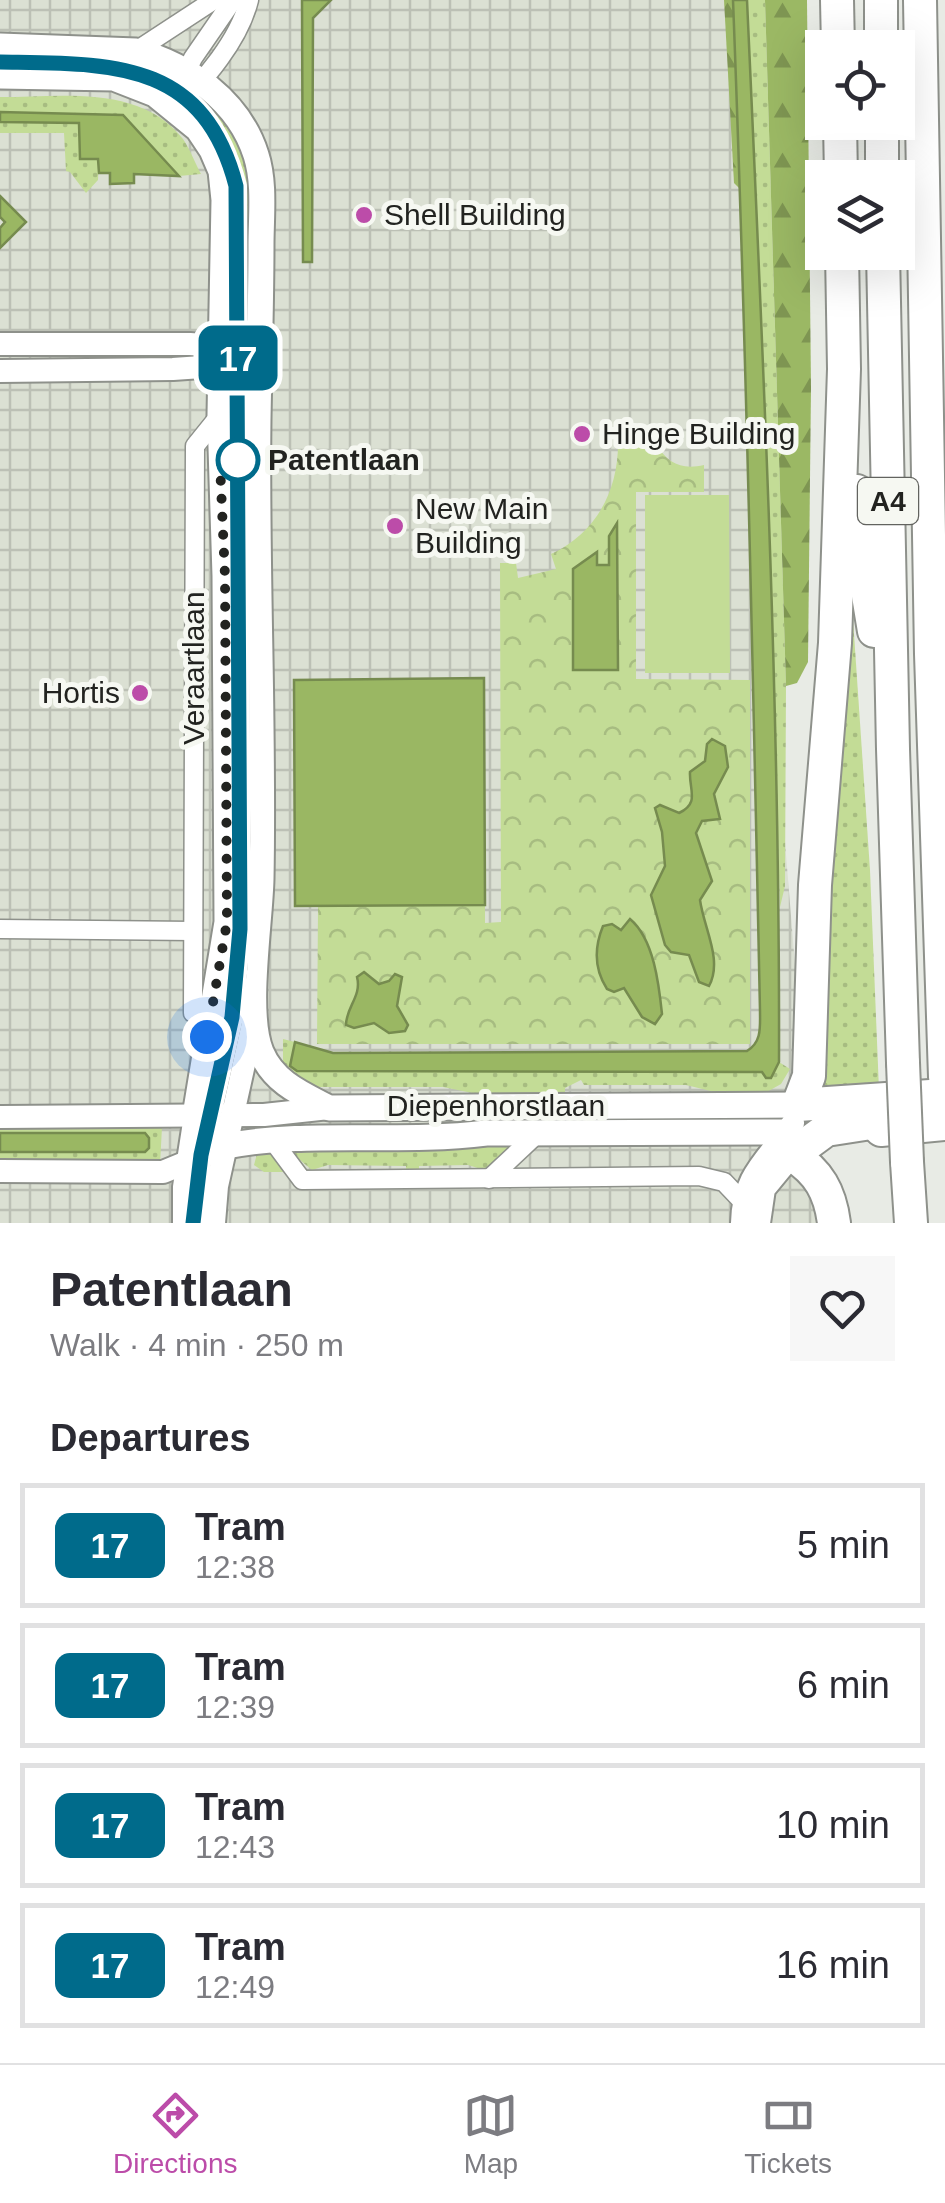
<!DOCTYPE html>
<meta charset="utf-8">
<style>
:root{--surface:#fff;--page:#f7f7f7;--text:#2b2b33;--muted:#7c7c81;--line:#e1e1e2;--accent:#bc4ca9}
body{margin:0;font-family:Arial,sans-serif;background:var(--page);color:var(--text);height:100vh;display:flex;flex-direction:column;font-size:38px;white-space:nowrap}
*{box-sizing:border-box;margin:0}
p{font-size:32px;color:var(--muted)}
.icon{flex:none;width:55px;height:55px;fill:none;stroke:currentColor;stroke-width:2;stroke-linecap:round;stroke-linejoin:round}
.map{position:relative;height:1223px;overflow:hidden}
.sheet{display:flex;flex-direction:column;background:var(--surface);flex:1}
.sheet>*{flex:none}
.badge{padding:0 20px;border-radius:15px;font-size:35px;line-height:65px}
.tools{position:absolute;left:805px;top:30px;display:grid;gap:20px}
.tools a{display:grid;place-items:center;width:110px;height:110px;border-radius:0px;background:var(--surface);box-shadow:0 10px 40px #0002;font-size:50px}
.you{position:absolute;width:50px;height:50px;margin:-25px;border:8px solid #fff;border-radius:50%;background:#1a73e8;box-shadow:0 0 0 15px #1a73e833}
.map>.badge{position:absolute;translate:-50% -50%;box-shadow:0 0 0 5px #fff}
h2{padding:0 50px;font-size:38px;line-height:90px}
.round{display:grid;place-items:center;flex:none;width:105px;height:105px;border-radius:0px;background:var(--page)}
.head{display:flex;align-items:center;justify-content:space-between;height:170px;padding:0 50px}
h1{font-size:48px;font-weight:700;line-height:75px}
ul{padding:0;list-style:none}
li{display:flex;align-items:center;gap:30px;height:125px;margin:0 20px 15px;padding:0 30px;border:5px solid var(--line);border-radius:0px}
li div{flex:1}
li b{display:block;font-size:38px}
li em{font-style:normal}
li .badge{min-width:110px;font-weight:700;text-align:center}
.tabs{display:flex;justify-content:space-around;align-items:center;height:140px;border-top:2px solid var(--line);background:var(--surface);font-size:28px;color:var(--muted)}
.tabs a{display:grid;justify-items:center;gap:5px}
.tabs .current{color:var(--accent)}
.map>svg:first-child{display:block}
.industrial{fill:url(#industrial-grid)}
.grass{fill:url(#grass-dots)}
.forest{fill:url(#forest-firs)}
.park{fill:url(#park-crowns)}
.pitch{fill:#c3dc96}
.water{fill:#9ab763;stroke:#768b4f;stroke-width:2.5}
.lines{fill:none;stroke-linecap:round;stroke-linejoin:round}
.minor-casing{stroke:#8e918b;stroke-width:21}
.tertiary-casing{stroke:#8e918b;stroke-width:26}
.secondary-casing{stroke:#8e918b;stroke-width:29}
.motorway-casing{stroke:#8e918b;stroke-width:36}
.minor{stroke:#fff;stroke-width:18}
.tertiary{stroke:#fff;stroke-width:22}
.secondary{stroke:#fff;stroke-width:25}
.motorway{stroke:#fff;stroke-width:32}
.tram{stroke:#6f706c;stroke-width:2.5}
.motorway-bridge-casing{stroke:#8e918b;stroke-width:36;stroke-linecap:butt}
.motorway-bridge{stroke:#fff;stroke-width:32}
.line-casing{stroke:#fff;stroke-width:22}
.line{stroke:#006b8b;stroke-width:15}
.walk{stroke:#222320;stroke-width:10;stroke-dasharray:0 18}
.poi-dot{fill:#bc4ca9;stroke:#f6f8f2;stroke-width:4}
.stop-dot{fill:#fff;stroke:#006b8b;stroke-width:5}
.labels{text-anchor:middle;stroke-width:10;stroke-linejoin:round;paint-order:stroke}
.shield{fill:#f6f8f2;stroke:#62635f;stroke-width:2.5}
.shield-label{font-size:28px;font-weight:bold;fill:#222320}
.poi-label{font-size:30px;fill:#222320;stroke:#f6f8f2;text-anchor:start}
.stop-label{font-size:30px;font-weight:bold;fill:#222320;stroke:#f6f8f2;text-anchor:start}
.street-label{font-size:30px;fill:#222320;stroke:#f6f8f2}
</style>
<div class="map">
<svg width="945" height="1223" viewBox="0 0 945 1223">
<defs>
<pattern id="industrial-grid" width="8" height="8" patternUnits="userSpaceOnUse" patternTransform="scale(2.5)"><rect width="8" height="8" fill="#dbe0d3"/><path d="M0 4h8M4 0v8" fill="none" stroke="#bcc0b5"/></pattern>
<pattern id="grass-dots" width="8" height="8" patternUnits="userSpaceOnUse" patternTransform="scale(2.5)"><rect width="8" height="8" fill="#c3dc96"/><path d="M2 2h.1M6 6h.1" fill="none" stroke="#a7bc81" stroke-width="1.8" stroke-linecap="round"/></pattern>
<pattern id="forest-firs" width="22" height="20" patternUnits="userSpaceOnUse" patternTransform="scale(2.5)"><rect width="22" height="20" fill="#9bb864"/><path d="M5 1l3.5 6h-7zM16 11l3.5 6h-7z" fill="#7e9552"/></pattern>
<pattern id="park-crowns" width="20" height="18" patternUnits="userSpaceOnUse" patternTransform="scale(2.5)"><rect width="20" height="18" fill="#c3dc96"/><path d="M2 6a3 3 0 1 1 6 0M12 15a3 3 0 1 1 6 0" fill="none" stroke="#a7bc81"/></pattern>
</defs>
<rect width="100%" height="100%" fill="#e8ebe5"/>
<!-- industrial -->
<polygon class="industrial" points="0,0 730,0 760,535 816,1223 0,1223"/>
<!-- grass -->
<g class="grass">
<polygon points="747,0 765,0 786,686 785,886 780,907 763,359"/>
<polygon points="0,51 106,54 174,71 176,82 165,90 0,74"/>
<path d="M203,95C226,109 245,148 249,174C255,213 250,267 250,307H232L231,215L193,111L194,103Z"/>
<path d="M0,97C61,97 141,84 183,139C190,149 195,163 201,174L179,176L123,115L0,112Z"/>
<polygon points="0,122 79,123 80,158 99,159 98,180 86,193 70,172 66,171 64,133 0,133"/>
<polygon points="250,412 251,936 249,984 235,1079 211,1073 235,520 235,413"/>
<polygon points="846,516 870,870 879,1090 822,1097"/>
<polygon points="283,1039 295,1042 291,1066 762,1072 766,1078 771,1078 779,1062 790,1069 781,1084 765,1093 723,1094 686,1085 584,1085 581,1080 565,1088 565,1096 492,1097 443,1087 317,1087 306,1085 283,1070"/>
<polygon points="0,1122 162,1127 160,1165 0,1166 0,1152 144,1152 149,1138 144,1133 0,1133"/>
<polygon points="517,1142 484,1170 468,1165 419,1166 419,1171 406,1171 406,1166 328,1165 312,1170 288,1150 428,1150"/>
<polygon points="258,1150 268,1152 288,1172 264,1172 254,1165"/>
</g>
<!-- forest -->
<g class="forest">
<polygon points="724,0 733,0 741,190 734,183"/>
<polygon points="765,0 807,0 811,388 808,662 797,683 786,686"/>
</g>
<!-- park -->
<path class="park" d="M618,444H656C668,464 682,470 704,465V492H636V679L750,680V1044H317L318,906L485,905V923L501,922L500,563H516L518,578L556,569L551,554C595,534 618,492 618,444Z"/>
<!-- pitch -->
<polygon class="pitch" points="645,495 729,495 730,673 645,673"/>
<!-- water -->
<g class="water">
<polygon points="302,0 331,0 313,18 312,262 303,262"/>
<path d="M733,0H747C763,354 780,708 779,1062L771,1078H766L762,1072L297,1071L290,1066L295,1042L333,1053L747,1051C762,1042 760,1027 760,1011C753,674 746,337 733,0Z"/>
<polygon points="0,112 123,115 179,176 134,174 134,183 110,184 110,173 99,173 98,159 80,159 79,123 0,122"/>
<polygon points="0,196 26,222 0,248 0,228 5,222 0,217"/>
<polygon points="617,523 618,670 573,670 573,569 597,552 597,565 609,565 609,536"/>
<polygon points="484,678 485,905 295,906 294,680"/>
<path d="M712,739L725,746L728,767L714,794L720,819L702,821L696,833L712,881L700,900C704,929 723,960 709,986L699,982L689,955L671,952L665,945L651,895L665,866L662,832L655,808L660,805L679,813C700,803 689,790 690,772L705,761L707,744Z"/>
<path d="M630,919C654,939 659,985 662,1014L655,1024L642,1017L624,988L614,992L607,989C594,969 594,948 603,926L612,924L621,930Z"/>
<path d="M364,972L379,984L389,981L395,974L402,977L397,1006L408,1025L405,1031L389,1033L374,1023L354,1028L346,1025C346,1007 362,996 357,977Z"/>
<polygon points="0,1133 145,1133 149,1138 149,1148 145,1152 0,1152"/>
</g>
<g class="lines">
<defs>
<g id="minor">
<polyline points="136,51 214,0"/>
<polyline points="181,82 193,58 233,0"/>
<path d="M173,106C204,85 240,37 249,0"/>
<polyline points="0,929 193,931"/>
<polyline points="193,1013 195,446 220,415"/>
<polyline points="273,1141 302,1180 699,1176 724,1182 743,1202"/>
<polyline points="489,1179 538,1133"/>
</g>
<g id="tertiary">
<polyline points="0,344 190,344 260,349"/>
<polyline points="0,371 173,369 259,363"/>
<polyline points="0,1117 264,1115 329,1108"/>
<polyline points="0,1171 163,1172 226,1146"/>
<polyline points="184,1223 184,1187 195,1116"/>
<polyline points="214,1223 217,1186 254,1019"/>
<path d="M742,1223C743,1174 768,1160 793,1123"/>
<polyline points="759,1223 764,1189 792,1155"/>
</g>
<g id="secondary">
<path d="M0,46L136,51C188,65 239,101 256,155C265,183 261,216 261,245C261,303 259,361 258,419C256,572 264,726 261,879C260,924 245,1013 261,1052C274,1083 302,1094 329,1108L798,1105"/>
<path d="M0,76L114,78L155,94L198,129L212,150L221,171L224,200L220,415L225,576L227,922L195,1116L226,1146C308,1130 401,1144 486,1133L786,1132"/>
</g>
<g id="motorway">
<polyline points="837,0 838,48"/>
<polyline points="881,0 881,48"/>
<polyline points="920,0 931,654 945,1077"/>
<polyline points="840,122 841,178"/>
<polyline points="882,122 882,178"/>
<polyline points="842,252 844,369 835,643 815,885 809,1076 798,1105 945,1095"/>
<polyline points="883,252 893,749 903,1063"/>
<polyline points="857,491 862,559 874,631"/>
<polyline points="881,1130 945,1124"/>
<polyline points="907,1162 911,1223"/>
<path d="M834,1223C830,1192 819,1172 792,1155L826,1130L884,1121"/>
</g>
</defs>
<!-- minor casing -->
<use href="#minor" class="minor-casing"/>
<!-- tertiary casing -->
<use href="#tertiary" class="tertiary-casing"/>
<!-- secondary casing -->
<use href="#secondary" class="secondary-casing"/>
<!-- motorway casing -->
<use href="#motorway" class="motorway-casing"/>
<!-- minor -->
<use href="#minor" class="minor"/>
<!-- tertiary -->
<use href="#tertiary" class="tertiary"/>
<!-- secondary -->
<use href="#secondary" class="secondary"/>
<!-- motorway -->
<use href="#motorway" class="motorway"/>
<!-- tram -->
<path class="tram" d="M0,54C113,58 210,50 244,183L249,841L246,969L238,1033L204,1182L201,1223"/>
<defs>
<polyline id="motorway-bridge" points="903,1063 907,1162"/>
</defs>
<!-- motorway-bridge casing -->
<use href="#motorway-bridge" class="motorway-bridge-casing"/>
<!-- motorway-bridge -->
<use href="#motorway-bridge" class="motorway-bridge"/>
</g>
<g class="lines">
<defs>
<path id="line" d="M0,62C109,64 203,58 236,186L240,929L232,1017L201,1155L193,1223"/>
</defs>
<!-- line casing -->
<use href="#line" class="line-casing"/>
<!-- line -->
<use href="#line" class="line"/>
<!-- walk -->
<polyline class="walk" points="207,1037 227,922 225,576 220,464 238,460"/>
</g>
<!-- markers -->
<g class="poi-dot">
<circle cx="364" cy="215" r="10"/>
<circle cx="582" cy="434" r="10"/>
<circle cx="395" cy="526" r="10"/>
<circle cx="140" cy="693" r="10"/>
</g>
<circle class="stop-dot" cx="238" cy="460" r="20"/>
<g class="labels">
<!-- shield labels -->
<rect class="shield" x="858" y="478" width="60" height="46" rx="8"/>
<g class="shield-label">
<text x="888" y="511">A4</text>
</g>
<!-- poi labels -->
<g class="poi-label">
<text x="384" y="225">Shell Building</text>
<text x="602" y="444">Hinge Building</text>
<text x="415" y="519">New Main<tspan x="415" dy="34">Building</tspan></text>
<text x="120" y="703" text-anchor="end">Hortis</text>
</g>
<!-- stop labels -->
<g class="stop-label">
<text x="268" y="470">Patentlaan</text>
</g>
<!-- street labels -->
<g class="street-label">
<text transform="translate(194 668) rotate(-90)" y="10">Veraartlaan</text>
<text x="496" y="1116">Diepenhorstlaan</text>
</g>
</g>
</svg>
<div class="tools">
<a><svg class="icon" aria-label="locate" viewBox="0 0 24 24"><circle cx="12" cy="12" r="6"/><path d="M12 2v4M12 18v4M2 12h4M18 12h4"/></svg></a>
<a><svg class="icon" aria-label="layers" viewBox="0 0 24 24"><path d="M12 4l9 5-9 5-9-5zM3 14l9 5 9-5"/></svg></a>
</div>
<div class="you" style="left:207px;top:1037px"></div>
<b class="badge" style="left:238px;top:358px;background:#006b8b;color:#fff">17</b>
</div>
<section class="sheet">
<div class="head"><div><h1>Patentlaan</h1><p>Walk · 4 min · 250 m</p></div><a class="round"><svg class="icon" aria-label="heart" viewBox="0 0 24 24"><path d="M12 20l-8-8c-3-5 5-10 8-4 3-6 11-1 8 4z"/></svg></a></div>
<h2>Departures</h2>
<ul>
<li><span class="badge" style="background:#006b8b;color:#fff">17</span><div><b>Tram</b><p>12:38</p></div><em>5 min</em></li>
<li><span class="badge" style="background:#006b8b;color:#fff">17</span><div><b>Tram</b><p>12:39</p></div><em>6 min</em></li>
<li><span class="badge" style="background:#006b8b;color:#fff">17</span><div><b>Tram</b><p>12:43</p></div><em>10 min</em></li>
<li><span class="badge" style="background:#006b8b;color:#fff">17</span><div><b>Tram</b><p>12:49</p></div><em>16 min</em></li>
</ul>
</section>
<nav class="tabs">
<a class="current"><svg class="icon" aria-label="directions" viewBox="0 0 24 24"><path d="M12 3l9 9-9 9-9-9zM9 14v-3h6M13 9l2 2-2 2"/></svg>Directions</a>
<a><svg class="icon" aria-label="map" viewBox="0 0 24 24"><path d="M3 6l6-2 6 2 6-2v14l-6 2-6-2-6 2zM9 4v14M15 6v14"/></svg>Map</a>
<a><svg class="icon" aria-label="tickets" viewBox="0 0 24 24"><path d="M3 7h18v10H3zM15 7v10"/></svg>Tickets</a>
</nav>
